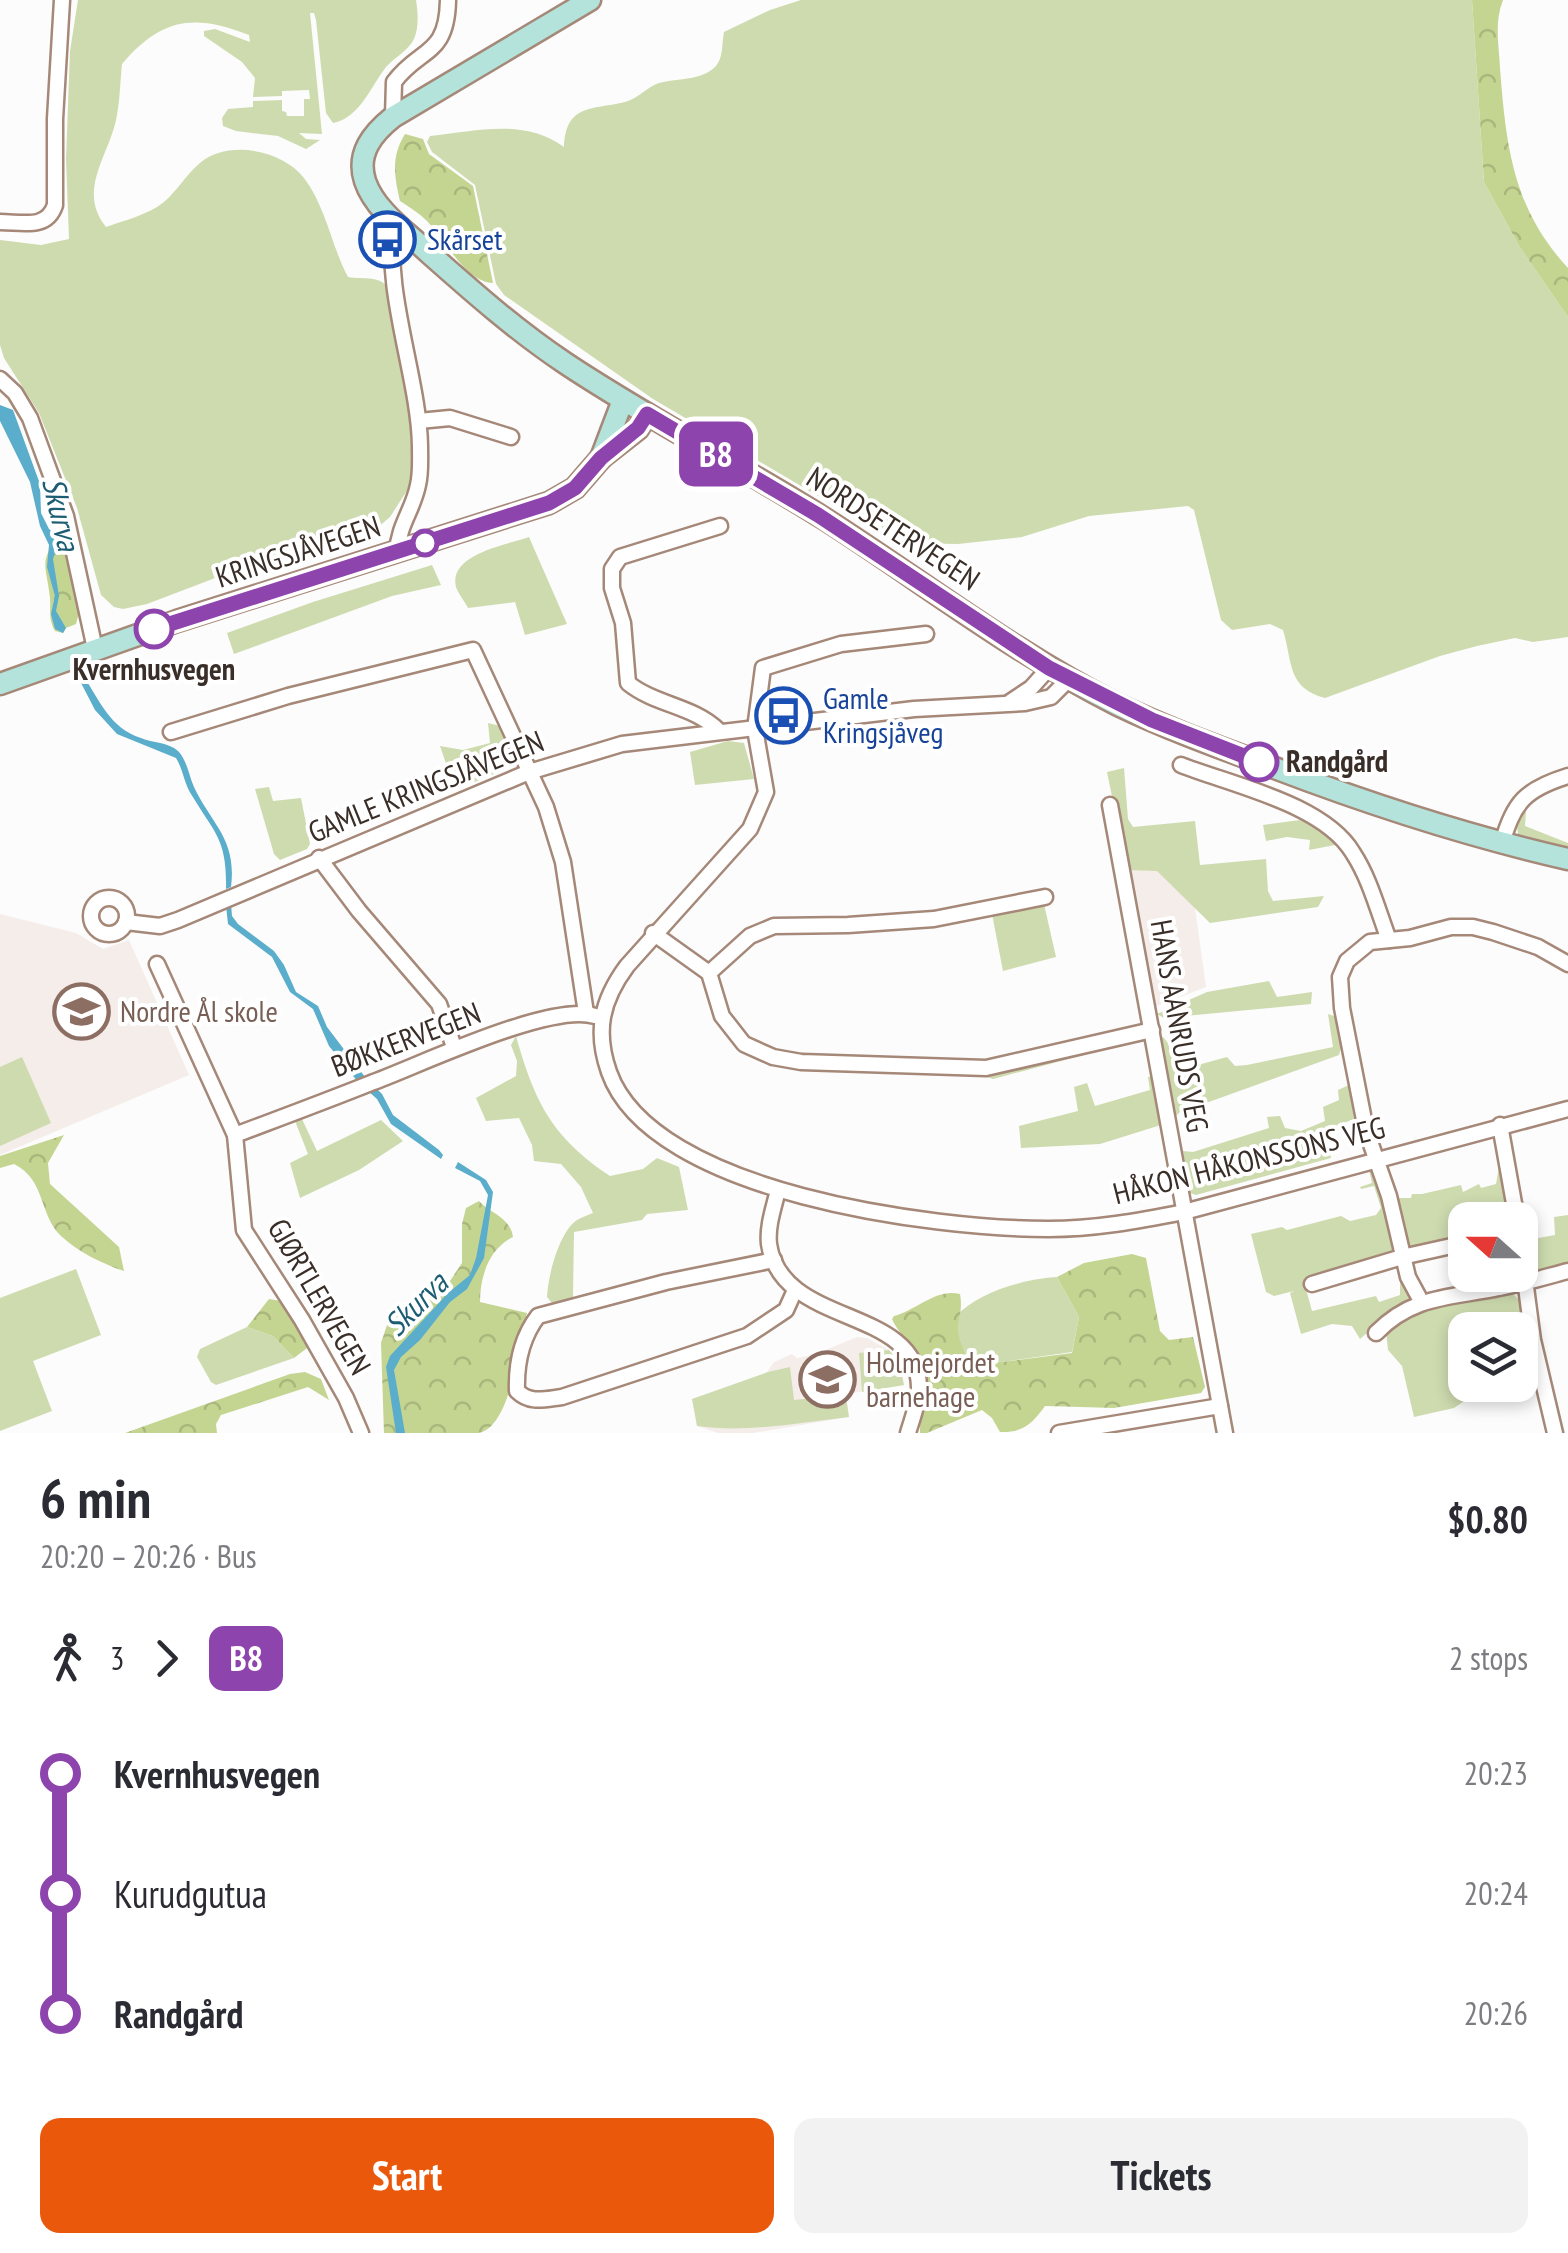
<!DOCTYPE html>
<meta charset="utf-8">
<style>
:root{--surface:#fff;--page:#f2f2f3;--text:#2b2b33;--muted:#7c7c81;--accent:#ea580c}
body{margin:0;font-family:"PT Sans Narrow",sans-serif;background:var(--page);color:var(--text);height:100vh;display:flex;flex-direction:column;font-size:38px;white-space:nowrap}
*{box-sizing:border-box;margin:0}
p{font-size:32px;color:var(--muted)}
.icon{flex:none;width:55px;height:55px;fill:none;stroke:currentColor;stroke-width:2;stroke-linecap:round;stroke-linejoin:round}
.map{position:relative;height:1433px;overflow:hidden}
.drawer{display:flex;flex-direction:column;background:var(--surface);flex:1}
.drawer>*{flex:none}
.badge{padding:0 20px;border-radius:15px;font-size:35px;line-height:65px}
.needle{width:65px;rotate:291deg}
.buttons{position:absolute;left:1448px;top:1202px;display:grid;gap:20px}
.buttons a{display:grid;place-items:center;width:90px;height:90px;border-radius:20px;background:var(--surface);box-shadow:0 5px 15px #0003;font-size:50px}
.map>.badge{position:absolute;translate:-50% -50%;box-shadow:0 0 0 5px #fff}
.legs{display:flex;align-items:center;gap:15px;height:110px;padding:0 40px;font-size:32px}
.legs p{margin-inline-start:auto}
.summary{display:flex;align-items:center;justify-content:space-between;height:170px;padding:0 40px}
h1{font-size:55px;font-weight:600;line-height:75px}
.button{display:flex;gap:20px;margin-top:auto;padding:20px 40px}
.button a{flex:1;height:115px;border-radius:20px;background:var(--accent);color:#fff;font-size:40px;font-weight:600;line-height:115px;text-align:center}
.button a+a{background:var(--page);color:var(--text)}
ul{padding:0 40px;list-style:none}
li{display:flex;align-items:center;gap:35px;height:120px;font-size:38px}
li i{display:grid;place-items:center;width:15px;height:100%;margin:0 12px;background:currentColor}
li i::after{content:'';width:25px;height:25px;margin:-12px;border:8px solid;border-radius:50%;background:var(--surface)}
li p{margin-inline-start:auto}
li:first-child i{background:linear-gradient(#0000 50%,currentColor 0)}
li:last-child i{background:linear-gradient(currentColor 50%,#0000 0)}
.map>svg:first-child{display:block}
.built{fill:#f5ede9}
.green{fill:#cedbaf}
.forest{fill:url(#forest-crowns)}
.water{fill:#5aadcb}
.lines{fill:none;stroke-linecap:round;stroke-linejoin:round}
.street-casing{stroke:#a58878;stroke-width:19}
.secondary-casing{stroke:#a58878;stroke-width:25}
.street{stroke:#fff;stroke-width:14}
.secondary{stroke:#b3e3da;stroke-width:20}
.line-1-casing{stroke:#fff;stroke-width:22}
.line-1{stroke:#8e44ad;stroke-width:15}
.stop-1-dot{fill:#fff;stroke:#8e44ad;stroke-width:5}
.labels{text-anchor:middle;stroke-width:8;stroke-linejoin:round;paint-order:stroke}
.transit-label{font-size:30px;fill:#164399;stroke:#fff;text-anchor:start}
.street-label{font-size:30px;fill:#3a2e28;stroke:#fff}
.stop-label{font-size:30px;font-weight:bold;fill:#3a2e28;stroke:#fff}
.education-label{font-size:30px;fill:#785e54;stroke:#fff;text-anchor:start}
.water-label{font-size:32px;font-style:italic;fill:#1c5d73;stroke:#fff}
</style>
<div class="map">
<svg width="1568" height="1433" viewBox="0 0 1568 1433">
<defs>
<pattern id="forest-crowns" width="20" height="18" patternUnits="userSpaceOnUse" patternTransform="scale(2.5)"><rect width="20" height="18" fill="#c4d591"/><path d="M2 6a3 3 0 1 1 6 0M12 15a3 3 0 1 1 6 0" fill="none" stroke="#a9b77d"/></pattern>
</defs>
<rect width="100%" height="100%" fill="#fcfcfc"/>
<!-- built -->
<g class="built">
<polygon points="1184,829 1206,987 1154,1007 1120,840"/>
<polygon points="0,914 76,933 103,949 129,940 189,1075 0,1155"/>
<polygon points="857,1337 867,1338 889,1350 899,1362 904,1385 846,1394 849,1417 753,1433 718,1433 697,1426 692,1399 765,1375 774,1362 792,1354 797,1358 816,1354"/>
</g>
<!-- green -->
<g class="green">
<path d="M78,0H416C418,12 419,28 414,39C408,51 395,57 386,67C371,86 360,118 333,123L326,113L316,20L314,13H310L322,134L299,133L306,139L320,140L306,149L278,136L236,131L223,126L222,118L228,109L253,107V101L282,100V111L286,112L287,116H304V99H310L309,90L282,91V96L253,97L255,78L242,62L204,36V31L215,29L250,42L249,35C195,14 162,17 122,64C120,83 120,102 116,120C108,157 77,191 106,227C123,221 142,216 157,207C174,197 184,176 200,163C228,139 283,150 304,178C326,207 331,245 348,277C365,280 380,274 391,291L414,423L415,458L408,489L390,517L371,533L231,572L147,604L123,609L114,607L101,595L77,508L39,413L4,358L0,345V240L41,245L69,239L66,159L70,51Z"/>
<path d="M801,0H1472L1484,182L1519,246L1568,317V637L1533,642L1515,638L1477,646L1440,656L1325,698C1287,688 1293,663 1283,630L1270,624L1232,630L1221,620L1194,510L1188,506L1089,516L1022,537L958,544L898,543L653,399L504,295L496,284L475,185L432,152L427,142L430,136C478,131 523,118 564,147C566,103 593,110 625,102C639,98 647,87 659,83C677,78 707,81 718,63C723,55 722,42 724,32L770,10Z"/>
<path d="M529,537L567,624L525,635L515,602L468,608C465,602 458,593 456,587C448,554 507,545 529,537Z"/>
<polygon points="432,565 441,585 392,596 234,654 227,633 313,602"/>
<polygon points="488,723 504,727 518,756 501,771 455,790 440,746 463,750 490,743"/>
<polygon points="728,741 744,743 754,779 695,785 690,752"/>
<polygon points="1124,768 1128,819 1133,827 1195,821 1200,865 1266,859 1268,891 1273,901 1324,896 1318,907 1210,923 1157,871 1127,870 1107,772"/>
<polygon points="269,787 273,801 301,798 310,844 307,849 280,860 274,854 255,789"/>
<polygon points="1523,810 1526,811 1525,826 1568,843 1568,854 1519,840 1516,821"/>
<polygon points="1300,820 1315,823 1330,832 1335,845 1309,850 1310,840 1287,837 1266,841 1263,825"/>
<polygon points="1044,904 1056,957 1003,971 992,914"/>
<polygon points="1269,981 1277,997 1312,992 1311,1004 1164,1018 1157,1014 1207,992"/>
<polygon points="1328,1014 1337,1017 1343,1041 1339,1055 1206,1103 1199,1093 1174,1118 1160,1038 1163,1037 1168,1043 1176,1071 1227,1057 1235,1066 1247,1065 1333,1047"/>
<path d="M516,1036C535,1103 552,1137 610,1176L643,1169L657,1158L679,1167L688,1210L647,1214L642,1220L574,1232L573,1297L565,1303H552L547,1297C548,1276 559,1232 577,1220C582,1217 588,1215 593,1213L581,1187L561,1164L534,1161L532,1145L519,1118L486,1121L476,1098L516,1076L517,1061L511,1045Z"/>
<polygon points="1136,1038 1140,1040 993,1079 984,1076"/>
<polygon points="22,1057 51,1123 0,1146 0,1067"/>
<polygon points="1153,1076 1161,1125 1100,1144 1021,1148 1019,1126 1078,1111 1074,1087 1087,1083 1095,1106 1150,1090 1148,1077"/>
<polygon points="1349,1085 1354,1119 1326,1130 1331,1158 1196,1195 1190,1193 1183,1151 1193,1152 1269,1128 1267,1117 1280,1116 1285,1128 1301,1131 1325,1121 1323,1107 1339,1100 1338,1090"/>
<polygon points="302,1119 317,1151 381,1120 403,1141 359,1170 300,1198 290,1163 308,1154 295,1121"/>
<polygon points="1500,1161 1510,1218 1465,1220 1465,1234 1415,1249 1407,1247 1393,1198 1411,1198 1412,1194 1422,1194 1461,1185 1463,1192 1479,1184 1481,1188 1496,1184"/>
<path d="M1369,1170L1375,1171L1379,1178L1395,1249L1387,1258L1307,1278L1306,1289L1312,1311L1376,1296L1379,1302L1400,1295V1266L1411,1297C1400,1314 1375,1325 1360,1339L1352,1326L1332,1324L1301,1334L1290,1293L1294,1291L1274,1296L1266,1292L1251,1234L1282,1227L1287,1230L1341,1216L1350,1221L1376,1215L1381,1208L1374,1186L1361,1189L1360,1187L1372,1183Z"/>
<polygon points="1568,1215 1568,1263 1537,1270 1532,1267 1525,1231 1529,1231 1533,1239 1555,1235 1554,1217"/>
<polygon points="76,1269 101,1335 33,1361 52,1411 0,1431 0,1298"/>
<path d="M1057,1277L1079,1317L1072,1352L1002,1362L967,1356L957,1338L956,1316C978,1292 1024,1279 1057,1277Z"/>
<polygon points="1510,1291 1521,1302 1526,1347 1520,1351 1520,1330 1465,1330 1465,1385 1520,1385 1520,1375 1530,1375 1535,1384 1513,1390 1482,1389 1454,1408 1414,1417 1402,1366 1388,1350 1386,1332 1412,1309"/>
<polygon points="247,1327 273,1336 294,1358 216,1385 211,1382 197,1357 200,1349"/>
<polygon points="889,1350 899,1362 904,1385 862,1392 859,1353"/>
<path d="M790,1367L794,1400L813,1398L812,1387L827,1385L829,1393L845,1391L849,1417C798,1423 747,1433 697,1426L692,1399L768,1372Z"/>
</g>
<!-- forest -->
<g class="forest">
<path d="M1472,0H1503C1494,23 1499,45 1500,68C1506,146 1513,209 1568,268V317L1519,246L1484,182Z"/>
<path d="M405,134L423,139L429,154L473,186L493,283C465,282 445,239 427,221C419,213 409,207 400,201C394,175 391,157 405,134Z"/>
<path d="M61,535L66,539L79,613L76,624L66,628L63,633L55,631C48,619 51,611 50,598C47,567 37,560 61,535Z"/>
<path d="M64,1135L48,1163L50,1184L119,1247L124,1271C103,1264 78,1252 61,1236C39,1215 46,1180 14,1164L0,1168V1156Z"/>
<path d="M479,1201C491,1214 510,1217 513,1237C489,1249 480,1276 480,1302L527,1313C518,1344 512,1425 479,1433C461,1433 406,1433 384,1433L381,1343L388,1322L396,1310L450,1281L462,1263V1224L466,1208Z"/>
<path d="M1132,1254L1146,1258L1160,1331L1169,1340L1193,1337L1205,1387L1201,1393L1114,1408L1045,1406C1033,1423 1023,1433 1000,1432L992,1418L982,1410L927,1433H920C919,1414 929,1394 925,1375C921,1351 901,1339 892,1319L894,1316C917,1310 936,1288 960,1294C965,1322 948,1321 967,1356L1002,1362L1072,1353L1079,1317L1057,1277L1084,1263Z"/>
<polygon points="269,1299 281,1301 306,1338 307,1348 294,1358 273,1336 247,1327"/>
<polygon points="305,1372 321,1379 329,1400 308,1387 221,1415 216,1424 217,1433 125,1433 290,1374"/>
</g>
<!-- water -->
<g class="water">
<polygon points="0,405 13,410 40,484 41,513 49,529 60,539 53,559 59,596 56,611 66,628 63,633 55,629 51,614 55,596 47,567 49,545 40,526 30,482 0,421"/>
<path d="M84,677C100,701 110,728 141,738C153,743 168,742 178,751C187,760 189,776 194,787C212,825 237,839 231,887L226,889C227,839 215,834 191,794C184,783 183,769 176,758L117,734L95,710L79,679Z"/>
<polygon points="231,904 232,916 238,924 274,951 284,965 296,992 318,1006 327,1027 365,1077 382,1094 393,1115 439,1150 443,1155 441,1159 391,1124 377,1099 358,1082 329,1046 313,1009 290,992 272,957 228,924 226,906"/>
<polygon points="458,1162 486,1180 493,1192 484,1258 467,1289 450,1302 420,1340 401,1357 394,1370 405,1433 396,1433 386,1367 390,1356 448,1293 470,1275 476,1258 488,1195 480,1181 455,1168"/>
</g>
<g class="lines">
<defs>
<g id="street">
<path d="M393,117L394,82C420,47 447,57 448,0"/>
<path d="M0,222C22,222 47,230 55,205V119L62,0"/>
<path d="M395,222C382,287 419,378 420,446C420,459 421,473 418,485C413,510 399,524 397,552"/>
<polyline points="0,379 15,393 30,418 66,516 95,649"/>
<polyline points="419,421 450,418 511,437"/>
<path d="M926,634L841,644L763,668L755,729L766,792L750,829L627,966C601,1001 595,1032 609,1072C652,1194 937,1229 1048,1229C1094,1229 1139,1221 1184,1212L1568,1109"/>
<polyline points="1010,702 1031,688 1049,668"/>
<path d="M718,730C694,706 655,705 628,683L623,623L612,588V569L620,557L720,526"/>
<polyline points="171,732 288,696 473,650 546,807 563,862 586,1013"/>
<path d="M1181,765C1232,785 1324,804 1353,853C1370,879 1378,911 1389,940"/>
<polyline points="1110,805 1225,1433"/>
<path d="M1502,844C1513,802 1526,789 1568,776"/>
<polyline points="319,858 359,911 439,1004 454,1047"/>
<circle cx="109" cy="916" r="18"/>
<polyline points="126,922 160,926 178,920 529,772 622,744 914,709 1025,703 1051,697 1069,679"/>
<polyline points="653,933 709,973 722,1016 744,1044 773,1057 801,1062 986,1068 1152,1030"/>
<polyline points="157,964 235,1135 244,1230 302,1320 346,1398 361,1433"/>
<polyline points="709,973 750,936 774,926 848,925 934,919 1045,897"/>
<polyline points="1500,1125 1517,1220"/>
<path d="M235,1135C280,1118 326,1101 371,1083C418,1066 550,1002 595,1016"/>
<path d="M778,1190C774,1207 767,1226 769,1244C781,1328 918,1305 919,1387C919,1402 912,1419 908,1433"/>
<polyline points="1520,1242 1533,1340 1555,1433"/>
<path d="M774,1260L666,1282L538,1316C522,1337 516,1364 517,1391C530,1404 545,1399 562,1397L747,1336L786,1310L795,1290"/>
<polyline points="1312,1284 1402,1257 1465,1243"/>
<polyline points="1421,1301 1408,1277 1389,1196 1366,1130 1342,1008 1340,977 1347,961 1370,942 1410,938 1451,927 1473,927 1493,932 1538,947 1568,964"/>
<path d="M1376,1333C1413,1295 1451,1298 1499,1288C1522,1284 1545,1277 1568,1271"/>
<polyline points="1059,1433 1220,1406"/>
</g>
<g id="secondary">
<path d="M590,0L393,117C373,133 356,153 365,181C375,211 408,233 430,254C474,293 517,331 565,363C649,419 739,465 825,519C922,581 1014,653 1118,705C1168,729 1221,748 1272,767C1369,804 1467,836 1568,859"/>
<polyline points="601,458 623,400"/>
<polyline points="0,684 177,621 549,503 575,488 601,458 638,429 647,414"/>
</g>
</defs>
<!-- street casing -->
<use href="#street" class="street-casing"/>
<!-- secondary casing -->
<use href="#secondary" class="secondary-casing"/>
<!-- street -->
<use href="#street" class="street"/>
<!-- secondary -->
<use href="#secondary" class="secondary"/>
</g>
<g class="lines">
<defs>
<polyline id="line-1" points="154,629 549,503 575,488 601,458 638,428 647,414 818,515 1049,668 1152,720 1259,762"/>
</defs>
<!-- line-1 casing -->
<use href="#line-1" class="line-1-casing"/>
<!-- line-1 -->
<use href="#line-1" class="line-1"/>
</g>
<!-- icons -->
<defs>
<symbol id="bus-ring" viewBox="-11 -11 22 22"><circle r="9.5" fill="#fff" stroke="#1a4fb4" stroke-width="1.5"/><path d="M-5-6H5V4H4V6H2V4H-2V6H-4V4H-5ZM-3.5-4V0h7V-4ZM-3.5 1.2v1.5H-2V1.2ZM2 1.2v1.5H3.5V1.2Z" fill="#1a4fb4"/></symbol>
<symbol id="school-ring" viewBox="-11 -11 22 22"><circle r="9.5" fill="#fff" stroke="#8d6e63" stroke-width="1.5"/><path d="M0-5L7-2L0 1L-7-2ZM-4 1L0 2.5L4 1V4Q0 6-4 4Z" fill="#8d6e63"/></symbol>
</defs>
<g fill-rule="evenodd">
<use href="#bus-ring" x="356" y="208" width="63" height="63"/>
<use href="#bus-ring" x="752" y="684" width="63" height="63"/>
<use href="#school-ring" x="50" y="980" width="63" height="63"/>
<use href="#school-ring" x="796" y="1348" width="63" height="63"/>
</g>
<!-- markers -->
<g class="stop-1-dot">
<circle cx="425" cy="543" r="12"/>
<circle cx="154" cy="629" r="18"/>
<circle cx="1259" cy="762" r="18"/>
</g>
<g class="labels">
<!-- transit labels -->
<g class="transit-label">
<text x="427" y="250">Skårset</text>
<text x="823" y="709">Gamle<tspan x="823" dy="34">Kringsjåveg</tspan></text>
</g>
<!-- street labels -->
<g class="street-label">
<text transform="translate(893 529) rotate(33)" y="10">NORDSETERVEGEN</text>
<text transform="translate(298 552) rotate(-18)" y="10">KRINGSJÅVEGEN</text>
<text transform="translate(426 787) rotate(-22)" y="10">GAMLE KRINGSJÅVEGEN</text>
<text transform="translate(1179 1026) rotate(80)" y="10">HANS AANRUDS VEG</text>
<text transform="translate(406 1040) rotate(-21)" y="10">BØKKERVEGEN</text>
<text transform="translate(1249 1161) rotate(-14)" y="10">HÅKON HÅKONSSONS VEG</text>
<text transform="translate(319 1297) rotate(60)" y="10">GJØRTLERVEGEN</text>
</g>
<!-- stop labels -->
<g class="stop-label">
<text x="154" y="680">Kvernhusvegen</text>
<text x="1286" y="772" text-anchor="start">Randgård</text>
</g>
<!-- education labels -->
<g class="education-label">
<text x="120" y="1022">Nordre Ål skole</text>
<text x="866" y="1373">Holmejordet<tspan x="866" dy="34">barnehage</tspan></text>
</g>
<!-- water labels -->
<g class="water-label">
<text transform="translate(61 514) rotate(77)" y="11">Skurva</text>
<text transform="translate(416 1304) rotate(-45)" y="11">Skurva</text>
</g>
</g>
</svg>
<div class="buttons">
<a><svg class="needle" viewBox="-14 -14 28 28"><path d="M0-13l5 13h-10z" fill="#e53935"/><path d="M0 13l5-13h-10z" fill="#7c7c81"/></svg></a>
<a><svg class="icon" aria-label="layers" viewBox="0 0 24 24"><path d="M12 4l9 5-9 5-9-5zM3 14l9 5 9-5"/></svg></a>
</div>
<b class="badge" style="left:716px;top:454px;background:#8e44ad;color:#fff">B8</b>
</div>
<section class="drawer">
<div class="summary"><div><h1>6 min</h1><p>20:20 – 20:26 · Bus</p></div><b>$0.80</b></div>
<div class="legs"><svg class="icon" aria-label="walk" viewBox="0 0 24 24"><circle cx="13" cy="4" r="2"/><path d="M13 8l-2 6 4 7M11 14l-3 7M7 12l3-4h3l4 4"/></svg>3<svg class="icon" aria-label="forward" viewBox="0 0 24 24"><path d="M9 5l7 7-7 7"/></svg><b class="badge" style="background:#8e44ad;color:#fff">B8</b><p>2 stops</p></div>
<ul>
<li><i style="color:#8e44ad"></i><b>Kvernhusvegen</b><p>20:23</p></li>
<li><i style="color:#8e44ad"></i><span>Kurudgutua</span><p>20:24</p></li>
<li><i style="color:#8e44ad"></i><b>Randgård</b><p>20:26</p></li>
</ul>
<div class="button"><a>Start</a><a>Tickets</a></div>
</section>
